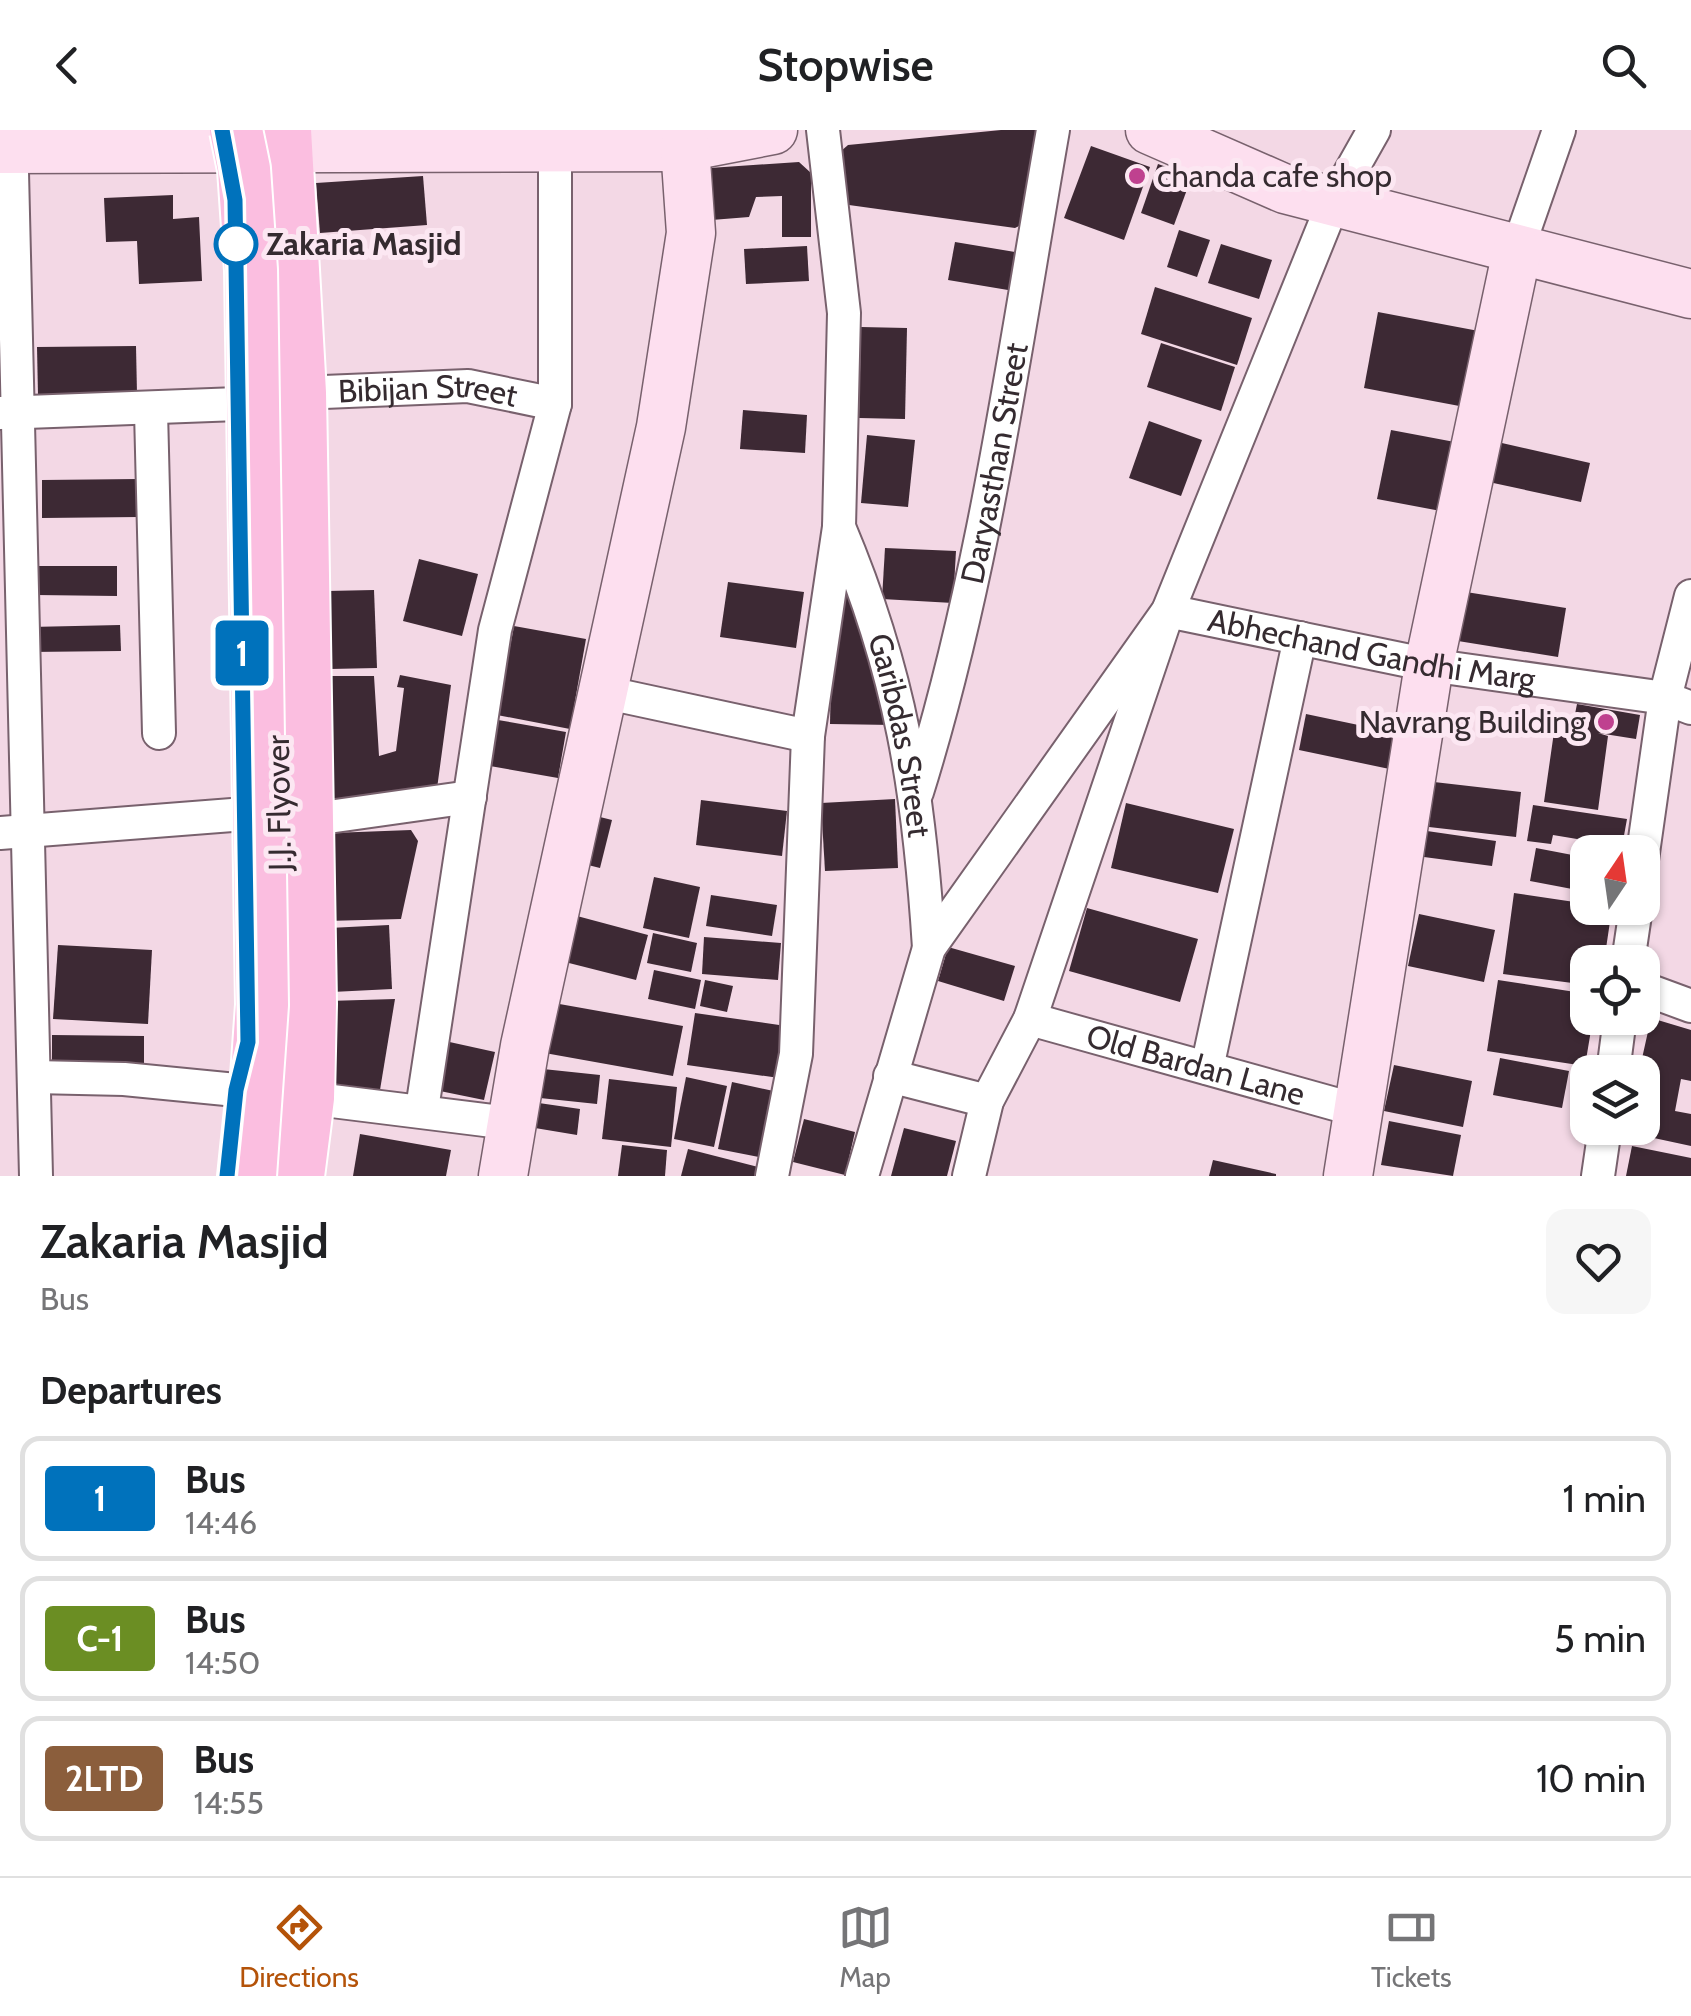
<!DOCTYPE html>
<style>
:root{--surface:#fff;--page:#f6f6f6;--text:#202124;--muted:#757577;--line:#e0e0e0;--accent:#b45309}
body{margin:0;font-family:Cabin,sans-serif;background:var(--page);color:var(--text);height:100vh;display:flex;flex-direction:column;font-size:38px;white-space:nowrap}
*{box-sizing:border-box;margin:0}
p{font-size:32px;color:var(--muted)}
.icon{flex:none;width:55px;height:55px;fill:none;stroke:currentColor;stroke-width:2;stroke-linecap:round;stroke-linejoin:round}
.map{position:relative;height:1046px;overflow:hidden}
.drawer{display:flex;flex-direction:column;background:var(--surface);flex:1}
.drawer>*{flex:none}
.badge{padding:0 20px;border-radius:8px;font-size:35px;line-height:65px}
.needle{width:65px;rotate:13deg}
.controls{position:absolute;left:1570px;top:705px;display:grid;gap:20px}
.controls a{display:grid;place-items:center;width:90px;height:90px;border-radius:20px;background:var(--surface);box-shadow:0 2px 8px #0004;font-size:50px}
.map>.badge{position:absolute;translate:-50% -50%;box-shadow:0 0 0 5px #fff}
h2{padding:0 40px;font-size:38px;line-height:90px}
.round{display:grid;place-items:center;flex:none;width:105px;height:105px;border-radius:20px;background:var(--page)}
.overview{display:flex;align-items:center;justify-content:space-between;height:170px;padding:0 40px}
h1{font-size:48px;font-weight:600;line-height:75px}
ul{padding:0;list-style:none}
li{display:flex;align-items:center;gap:30px;height:125px;margin:0 20px 15px;padding:0 20px;border:5px solid var(--line);border-radius:20px}
li div{flex:1}
li b{display:block;font-size:38px}
li em{font-style:normal}
li .badge{min-width:110px;font-weight:700;text-align:center}
header{display:flex;justify-content:space-between;align-items:center;height:130px;padding:0 40px;background:var(--surface);font-size:45px;font-weight:600}
.tabs{display:flex;justify-content:space-around;align-items:center;height:140px;border-top:2px solid var(--line);background:var(--surface);font-size:28px;color:var(--muted)}
.tabs a{display:grid;justify-items:center;gap:5px}
.tabs .current{color:var(--accent)}
.map>svg:first-child{display:block}
.building{fill:#3d2934}
.lines{fill:none;stroke-linecap:round;stroke-linejoin:round}
.street-casing{stroke:#78616d;stroke-width:36}
.secondary-casing{stroke:#78616d;stroke-width:51}
.primary-casing{stroke:#fff;stroke-width:56}
.street{stroke:#fff;stroke-width:32}
.secondary{stroke:#fddfef;stroke-width:48}
.primary{stroke:#fbbee0;stroke-width:52}
.primary-bridge-casing{stroke:#fff;stroke-width:56;stroke-linecap:butt}
.primary-bridge{stroke:#fbbee0;stroke-width:52}
.line-casing{stroke:#fff;stroke-width:22}
.line{stroke:#0072bc;stroke-width:15}
.poi-dot{fill:#bf418f;stroke:#fce7f2;stroke-width:4}
.stop-dot{fill:#fff;stroke:#0072bc;stroke-width:5}
.labels{text-anchor:middle;stroke-width:10;stroke-linejoin:round;paint-order:stroke}
.poi-label{font-size:32px;fill:#352b30;stroke:#fce7f2;text-anchor:start}
.stop-label{font-size:32px;font-weight:bold;fill:#352b30;stroke:#fce7f2;text-anchor:start}
.street-label{font-size:32px;fill:#352b30;stroke:#fce7f2}
</style>
<header><svg class="icon" aria-label="back" viewBox="0 0 24 24"><path d="M15 5l-7 7 7 7"/></svg>Stopwise<svg class="icon" aria-label="search" viewBox="0 0 24 24"><circle cx="10" cy="10" r="6"/><path d="M15 15l6 6"/></svg></header>
<div class="map">
<svg width="1691" height="1046" viewBox="0 0 1691 1046">
<rect width="100%" height="100%" fill="#f3d8e5"/>
<!-- building -->
<g class="building">
<polygon points="1001,0 1035,0 1045,9 1025,93 1015,98 849,75 840,22 848,15"/>
<polygon points="1091,16 1150,37 1124,110 1064,88"/>
<polygon points="799,32 811,43 811,107 782,107 782,66 756,67 749,87 699,91 695,39"/>
<polygon points="1158,34 1192,46 1174,95 1141,83"/>
<polygon points="423,46 427,95 320,103 316,53"/>
<polygon points="173,65 173,89 199,87 202,151 139,154 137,111 106,112 104,68"/>
<polygon points="1179,100 1210,110 1197,147 1167,137"/>
<polygon points="955,112 1021,123 1014,161 948,150"/>
<polygon points="1221,114 1272,130 1259,169 1208,153"/>
<polygon points="807,116 809,151 746,154 744,119"/>
<polygon points="1155,157 1252,188 1237,235 1141,204"/>
<polygon points="1378,182 1484,202 1470,278 1364,258"/>
<polygon points="861,197 907,198 905,289 859,288"/>
<polygon points="1161,213 1235,237 1221,281 1147,257"/>
<polygon points="136,216 137,264 38,265 37,217"/>
<polygon points="743,280 807,285 805,323 740,319"/>
<polygon points="1149,291 1202,310 1181,366 1129,348"/>
<polygon points="1391,300 1460,313 1446,382 1377,369"/>
<polygon points="867,305 915,310 908,377 861,373"/>
<polygon points="1493,311 1590,333 1581,372 1484,351"/>
<polygon points="138,349 139,387 42,388 42,350"/>
<polygon points="885,418 956,421 953,473 882,469"/>
<polygon points="419,429 478,444 462,506 403,491"/>
<polygon points="37,436 117,436 117,466 36,465"/>
<polygon points="728,452 804,462 796,518 720,507"/>
<polygon points="833,454 852,454 892,595 830,594"/>
<polygon points="374,460 377,538 330,539 327,461"/>
<polygon points="1466,462 1566,478 1558,527 1458,511"/>
<polygon points="120,495 121,521 30,522 30,497"/>
<polygon points="514,496 586,509 570,599 497,585"/>
<polygon points="400,545 451,555 436,666 332,671 329,546 374,546 379,626 396,621 404,558 397,557"/>
<polygon points="1577,574 1640,585 1636,609 1598,603 1608,606 1598,680 1544,672 1555,595 1572,599"/>
<polygon points="1306,584 1406,605 1399,641 1299,620"/>
<polygon points="498,590 566,602 558,648 490,636"/>
<polygon points="1434,652 1521,662 1516,707 1429,697"/>
<polygon points="895,669 898,738 825,741 821,673"/>
<polygon points="701,670 787,681 782,726 696,715"/>
<polygon points="1126,673 1234,699 1218,763 1111,738"/>
<polygon points="1533,675 1627,689 1621,722 1600,722 1601,713 1553,705 1551,714 1527,711"/>
<polygon points="584,683 612,690 600,738 572,731"/>
<polygon points="411,700 418,711 401,789 326,791 332,703"/>
<polygon points="1427,701 1496,711 1492,736 1424,727"/>
<polygon points="1536,718 1588,728 1588,762 1530,751"/>
<polygon points="654,747 700,757 689,808 643,798"/>
<polygon points="1514,763 1588,774 1588,778 1612,778 1604,832 1588,832 1588,855 1503,844"/>
<polygon points="711,765 777,775 772,806 706,796"/>
<polygon points="1087,778 1198,809 1180,872 1069,841"/>
<polygon points="1419,784 1495,800 1484,852 1408,836"/>
<polygon points="577,786 648,805 636,850 565,832"/>
<polygon points="389,795 392,859 332,862 329,798"/>
<polygon points="653,803 697,813 691,842 647,833"/>
<polygon points="704,807 781,813 778,850 702,844"/>
<polygon points="58,815 152,820 148,894 53,889"/>
<polygon points="948,817 1015,836 1004,871 938,851"/>
<polygon points="654,840 701,850 695,879 648,869"/>
<polygon points="705,850 733,856 727,882 700,876"/>
<polygon points="1498,850 1588,864 1588,888 1593,888 1585,936 1487,921"/>
<polygon points="395,869 380,960 374,967 333,958 328,871"/>
<polygon points="537,870 683,896 673,946 528,920"/>
<polygon points="695,883 786,896 779,948 687,935"/>
<polygon points="1651,888 1691,900 1691,951 1681,949 1675,981 1691,984 1691,1016 1626,1002 1627,998 1642,998 1639,942"/>
<polygon points="52,905 144,906 144,942 52,941"/>
<polygon points="445,911 495,922 484,970 435,960"/>
<polygon points="1500,928 1569,941 1562,978 1493,965"/>
<polygon points="1394,935 1472,951 1463,997 1384,981"/>
<polygon points="524,937 600,945 597,974 521,966"/>
<polygon points="686,947 727,956 714,1017 674,1009"/>
<polygon points="609,949 677,957 671,1017 602,1009"/>
<polygon points="732,952 778,962 764,1028 718,1019"/>
<polygon points="532,972 580,979 577,1005 529,997"/>
<polygon points="804,989 855,1002 845,1045 793,1032"/>
<polygon points="1389,991 1461,1005 1453,1046 1381,1035"/>
<polygon points="904,998 956,1011 947,1046 891,1046"/>
<polygon points="360,1004 451,1020 446,1046 353,1046"/>
<polygon points="622,1015 667,1020 665,1046 618,1046"/>
<polygon points="1632,1016 1691,1028 1691,1046 1626,1046"/>
<polygon points="688,1019 766,1039 765,1046 681,1046"/>
<polygon points="1213,1030 1276,1044 1276,1046 1209,1046"/>
</g>
<g class="lines">
<defs>
<g id="street">
<polyline points="11,0 36,1046"/>
<polyline points="1517,121 1559,0"/>
<path id="s1" d="M300,263L468,256L555,274"/>
<polyline points="151,281 159,603"/>
<polyline points="0,283 238,274"/>
<path id="s2" d="M839,397C901,544 919,660 929,818"/>
<polyline points="603,562 808,606"/>
<path id="s3" d="M917,662C984,447 1014,222 1053,0"/>
<polyline points="307,690 470,667"/>
<polyline points="0,703 245,684"/>
<polyline points="1642,730 1665,568 1691,466"/>
<polyline points="1628,832 1636,778"/>
<polyline points="1642,858 1691,876"/>
<path id="s4" d="M1030,889L1360,981"/>
<polyline points="1207,938 1300,508"/>
<polyline points="1613,942 1620,888"/>
<polyline points="890,946 987,971"/>
<polyline points="34,947 124,949 236,960"/>
<polyline points="308,968 509,993"/>
<polyline points="422,979 495,500 555,274 555,16"/>
<polyline points="772,1046 796,924 808,606 839,397 844,183 823,0"/>
<polyline points="862,1046 929,818 1168,481 1334,71 1374,0"/>
<path id="s5" d="M969,1046L987,971L1030,889L1168,481L1429,535L1665,568L1691,578"/>
<polyline points="1598,1046 1605,998"/>
</g>
<g id="secondary">
<polyline points="1150,0 1285,59 1691,164"/>
<polyline points="0,19 685,17 773,0"/>
<polyline points="503,1046 525,916 661,297 691,103 685,17"/>
<polyline points="1348,1046 1429,535 1517,121"/>
</g>
<polyline id="primary" points="285,0 300,263 310,874 308,968 298,1046"/>
</defs>
<!-- street casing -->
<use href="#street" class="street-casing"/>
<!-- secondary casing -->
<use href="#secondary" class="secondary-casing"/>
<!-- primary casing -->
<use href="#primary" class="primary-casing"/>
<!-- street -->
<use href="#street" class="street"/>
<!-- secondary -->
<use href="#secondary" class="secondary"/>
<!-- primary -->
<use href="#primary" class="primary"/>
<defs>
<polyline id="primary-bridge" points="236,0 244,39 251,140 262,875 250,1046"/>
</defs>
<!-- primary-bridge casing -->
<use href="#primary-bridge" class="primary-bridge-casing"/>
<!-- primary-bridge -->
<use href="#primary-bridge" class="primary-bridge"/>
</g>
<g class="lines">
<defs>
<polyline id="line" points="222,0 235,70 248,912 236,960 227,1046"/>
</defs>
<!-- line casing -->
<use href="#line" class="line-casing"/>
<!-- line -->
<use href="#line" class="line"/>
</g>
<!-- markers -->
<g class="poi-dot">
<circle cx="1137" cy="46" r="10"/>
<circle cx="1606" cy="592" r="10"/>
</g>
<circle class="stop-dot" cx="236" cy="114" r="20"/>
<g class="labels">
<!-- poi labels -->
<g class="poi-label">
<text x="1157" y="57">chanda cafe shop</text>
<text x="1586" y="603" text-anchor="end">Navrang Building</text>
</g>
<!-- stop labels -->
<g class="stop-label">
<text x="266" y="125">Zakaria Masjid</text>
</g>
<!-- street labels -->
<g class="street-label">
<text dy="11" stroke="none"><textPath href="#s1" startOffset="128">Bibijan Street</textPath></text>
<text dy="11" stroke="none"><textPath href="#s3" startOffset="338">Daryasthan Street</textPath></text>
<text dy="11" stroke="none"><textPath href="#s5" startOffset="808">Abhechand Gandhi Marg</textPath></text>
<text dy="11" stroke="none"><textPath href="#s2" startOffset="218">Garibdas Street</textPath></text>
<text transform="translate(279 673) rotate(-91)" y="11">J.J. Flyover</text>
<text dy="11" stroke="none"><textPath href="#s4" startOffset="172">Old Bardan Lane</textPath></text>
</g>
</g>
</svg>
<div class="controls">
<a><svg class="needle" viewBox="-14 -14 28 28"><path d="M0-13l5 13h-10z" fill="#e53935"/><path d="M0 13l5-13h-10z" fill="#757577"/></svg></a>
<a><svg class="icon" aria-label="locate" viewBox="0 0 24 24"><circle cx="12" cy="12" r="6"/><path d="M12 2v4M12 18v4M2 12h4M18 12h4"/></svg></a>
<a><svg class="icon" aria-label="layers" viewBox="0 0 24 24"><path d="M12 4l9 5-9 5-9-5zM3 14l9 5 9-5"/></svg></a>
</div>
<b class="badge" style="left:242px;top:523px;background:#0072bc;color:#fff">1</b>
</div>
<section class="drawer">
<div class="overview"><div><h1>Zakaria Masjid</h1><p>Bus</p></div><a class="round"><svg class="icon" aria-label="heart" viewBox="0 0 24 24"><path d="M12 20l-8-8c-3-5 5-10 8-4 3-6 11-1 8 4z"/></svg></a></div>
<h2>Departures</h2>
<ul>
<li><span class="badge" style="background:#0072bc;color:#fff">1</span><div><b>Bus</b><p>14:46</p></div><em>1 min</em></li>
<li><span class="badge" style="background:#6b8e23;color:#fff">C-1</span><div><b>Bus</b><p>14:50</p></div><em>5 min</em></li>
<li><span class="badge" style="background:#8b5e3c;color:#fff">2LTD</span><div><b>Bus</b><p>14:55</p></div><em>10 min</em></li>
</ul>
</section>
<nav class="tabs">
<a class="current"><svg class="icon" aria-label="directions" viewBox="0 0 24 24"><path d="M12 3l9 9-9 9-9-9zM9 14v-3h6M13 9l2 2-2 2"/></svg>Directions</a>
<a><svg class="icon" aria-label="map" viewBox="0 0 24 24"><path d="M3 6l6-2 6 2 6-2v14l-6 2-6-2-6 2zM9 4v14M15 6v14"/></svg>Map</a>
<a><svg class="icon" aria-label="tickets" viewBox="0 0 24 24"><path d="M3 7h18v10H3zM15 7v10"/></svg>Tickets</a>
</nav>
